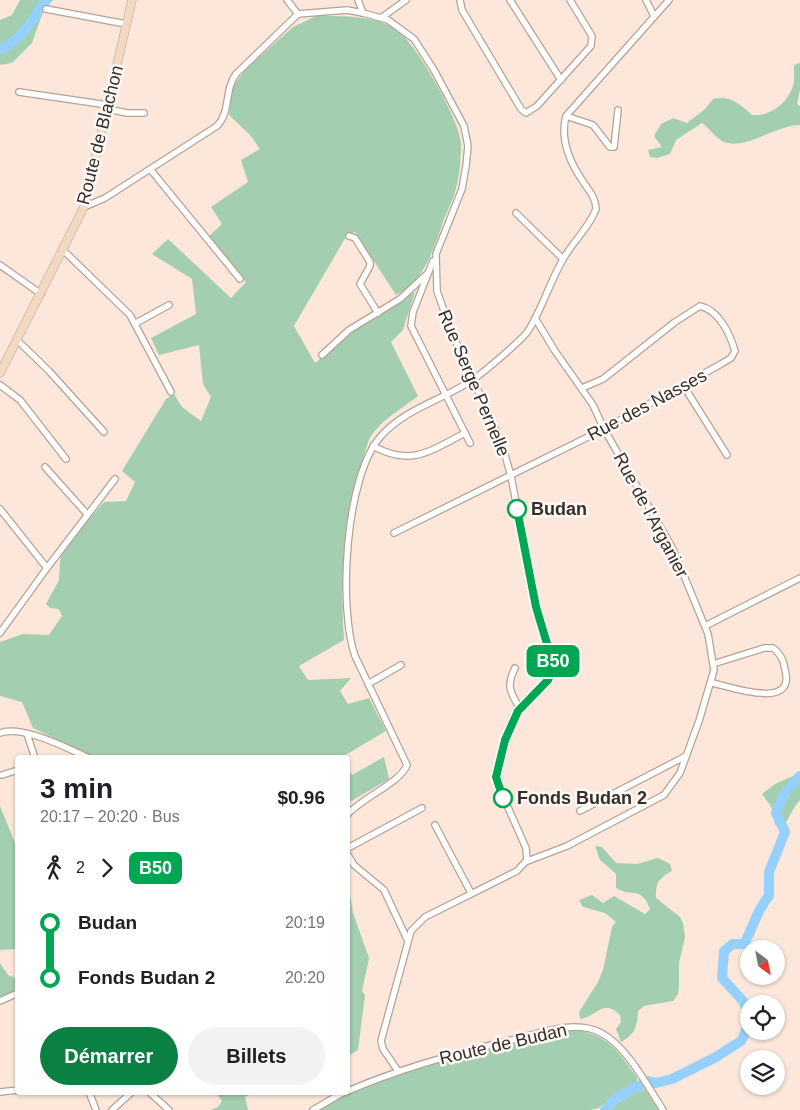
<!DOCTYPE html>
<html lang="fr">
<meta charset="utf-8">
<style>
:root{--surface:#fff;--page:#f2f2f2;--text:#202124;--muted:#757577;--accent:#0b8043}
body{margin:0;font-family:Arial,sans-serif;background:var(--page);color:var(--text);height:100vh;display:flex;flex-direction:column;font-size:19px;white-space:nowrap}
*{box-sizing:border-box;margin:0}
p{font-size:16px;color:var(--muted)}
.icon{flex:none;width:28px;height:28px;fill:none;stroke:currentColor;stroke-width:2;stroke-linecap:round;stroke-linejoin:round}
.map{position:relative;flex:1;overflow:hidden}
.sheet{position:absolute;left:15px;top:755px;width:335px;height:340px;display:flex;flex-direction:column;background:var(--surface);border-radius:5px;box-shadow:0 1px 4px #0004}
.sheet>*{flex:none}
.badge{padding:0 10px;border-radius:8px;font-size:18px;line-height:32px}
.needle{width:32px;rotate:148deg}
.tools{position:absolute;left:740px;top:940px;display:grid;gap:10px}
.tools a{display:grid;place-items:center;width:45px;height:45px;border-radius:50%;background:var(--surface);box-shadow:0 1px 4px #0004;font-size:25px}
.map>.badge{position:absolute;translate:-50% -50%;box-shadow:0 0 0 2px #fff}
.legs{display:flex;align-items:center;gap:8px;height:55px;padding:0 25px;font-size:16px}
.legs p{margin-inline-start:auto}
.summary{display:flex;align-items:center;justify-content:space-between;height:85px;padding:0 25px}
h1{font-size:28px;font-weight:700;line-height:38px}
.button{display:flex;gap:10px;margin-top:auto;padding:10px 25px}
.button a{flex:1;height:58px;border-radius:30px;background:var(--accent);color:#fff;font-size:20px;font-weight:700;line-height:58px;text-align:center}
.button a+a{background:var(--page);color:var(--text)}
ul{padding:0 25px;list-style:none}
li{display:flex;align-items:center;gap:18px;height:55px;font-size:19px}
li i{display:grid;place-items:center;width:8px;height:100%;margin:0 6px;background:currentColor}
li i::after{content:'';width:12px;height:12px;margin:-6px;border:4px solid;border-radius:50%;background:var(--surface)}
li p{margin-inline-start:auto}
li:first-child i{background:linear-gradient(#0000 50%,currentColor 0)}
li:last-child i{background:linear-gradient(currentColor 50%,#0000 0)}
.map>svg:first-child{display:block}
.green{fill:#a3ceaf}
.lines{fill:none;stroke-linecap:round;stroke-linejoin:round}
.river{stroke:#96d1fd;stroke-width:10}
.street-casing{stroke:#b5a296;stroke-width:8}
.secondary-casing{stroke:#b5a296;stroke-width:9}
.street{stroke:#fff;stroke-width:5.5}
.secondary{stroke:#f4d9c2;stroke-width:8}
.line-1-casing{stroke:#fff;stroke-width:11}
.line-1{stroke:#00a651;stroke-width:8}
.stop-1-dot{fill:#fff;stroke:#00a651;stroke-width:2.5}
.labels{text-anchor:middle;stroke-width:5;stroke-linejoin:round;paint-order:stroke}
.street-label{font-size:18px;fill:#342d28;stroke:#fdf8f6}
.stop-label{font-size:18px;font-weight:bold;fill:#342d28;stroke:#fdf8f6;text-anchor:start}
</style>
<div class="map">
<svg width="800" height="1110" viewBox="0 0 800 1110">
<rect width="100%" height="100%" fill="#fce7da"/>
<!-- green -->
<g class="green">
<polygon points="20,0 53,0 43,12 32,43 12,63 0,65 0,20 12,15"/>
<path d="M316,16C341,16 377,15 398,31C416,44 460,120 461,143C461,156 460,175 456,188C453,202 445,214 441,228C432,254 422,283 396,295L355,232L347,235L294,326L315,363L359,327L415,292L403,330L391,342L418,396C403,408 382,419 371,436C367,443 365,453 362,461C343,517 340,581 344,640L299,666L308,680L351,678L340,691L348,704L369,698L386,731L342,757H94L33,728L22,702L0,696V642L23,634L49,635L62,616L59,609L50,608L46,604L59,580L60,560L64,548L104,502L126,501L135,482L122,471L166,399L174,394L182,407L201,421L211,397L203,384L199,345L159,355L151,338L196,314L192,279L152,254L168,239L231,298L246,282L209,236L222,224L211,207L248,182L241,160L260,149L250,135L229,115L231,89L245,70L293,27Z"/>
<path d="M800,63V89L797,104L800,106V125C775,125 744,152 722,141C714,136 709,128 702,123L676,140L670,154L657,158L650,157L648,150L662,147L654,136L661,124L673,118L687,123L705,109L713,99C730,95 740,104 752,115C771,117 791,101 794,81C794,76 794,70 794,65Z"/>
<polygon points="384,757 389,779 348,803 348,768 352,775"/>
<path d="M800,773V800C792,808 790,819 782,827L775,825L774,811L762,794L775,784Z"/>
<polygon points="0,806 17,848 17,949 0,950"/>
<path d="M595,846L602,847L616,863L637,864L658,858L670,864L672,871C659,878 655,883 656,898L680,917L683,923L685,937L679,963V987L678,994L673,1001L644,1006L638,1011C638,1025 634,1036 621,1042L616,1029L621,1022L620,1015C602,998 597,1017 580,1019L579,1012L598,982L603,970L612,927L616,922L605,913L583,907L579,900L592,895L603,903L614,896L645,914L650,909C641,885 632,898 616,888V874L600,860Z"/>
<polygon points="348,883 353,913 369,958 362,991 365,995 358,1050 348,1056"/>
<polygon points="0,963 8,975 18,979 17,992 0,997"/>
<path d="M572,1029C609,1035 616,1049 637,1077V1082L617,1093L599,1108L590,1110H320C354,1088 394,1075 433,1063C479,1049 525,1037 572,1029Z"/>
<polygon points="645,1089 658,1110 611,1110 622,1099"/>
<polygon points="216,1093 252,1093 245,1097 248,1110 210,1110 218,1107 222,1101"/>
</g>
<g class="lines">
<!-- river -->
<g class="river">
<path d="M0,50C23,38 32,21 46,0"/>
<path d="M749,1012L743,1001L722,978L724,951L733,944H744C753,928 757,909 769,896V872L785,832L776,813L784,794L800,776"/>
<polyline points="605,1110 615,1099 648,1081 656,1083 672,1079 716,1057 741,1041 749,1024"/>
</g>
<defs>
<g id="street">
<polyline points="287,0 298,14"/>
<polyline points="358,0 363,13"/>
<polyline points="460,0 462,10 521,109 526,113 537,106 591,46 592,36 570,0"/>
<polyline points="510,0 561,80"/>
<polyline points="646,0 654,16"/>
<polyline points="46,9 126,24"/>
<polyline points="381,18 406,0"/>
<polyline points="19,92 108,105"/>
<polyline points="107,109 127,113 144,113"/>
<polyline points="566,116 593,125 610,147 614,147 618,110"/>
<polyline points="150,169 240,279"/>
<path d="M84,207L105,198L217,126C231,112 224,90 236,74L298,14L347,10L363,13L388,20L414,39L434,70L464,126L468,146L466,166L462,189L436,254L437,291L451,331L501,441L511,476L536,607L553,663L548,681L520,709L515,717L505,740L496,772L499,787L526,848L527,860L517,871L425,917L411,931L381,1041L383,1049L398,1071"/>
<polyline points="516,213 563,259"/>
<polyline points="349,236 355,238 370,262 370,266 360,284 378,313"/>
<polyline points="63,250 130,315 171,392"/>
<polyline points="0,265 41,294"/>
<polyline points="136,323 169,305"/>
<polyline points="17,340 49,371 104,432"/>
<polyline points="322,355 349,330 400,299 427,274"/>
<polyline points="0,385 20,400 66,459"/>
<polyline points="683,385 727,455"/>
<polyline points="465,433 470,443"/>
<path d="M373,446C411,467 430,451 465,433L411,326L413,312L433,261"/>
<polyline points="45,467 87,514"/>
<polyline points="0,509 47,568 0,633"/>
<path d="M394,533L604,429L721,364L731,358L735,351C730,334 719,310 700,306L675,322L603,379L582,388"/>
<polyline points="47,568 115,479"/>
<polyline points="705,626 800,578"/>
<path d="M515,668C506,686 510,692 520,709"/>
<path d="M712,683C727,686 791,709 786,675C784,663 783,656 773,648H764L713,664"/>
<polyline points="368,684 401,665"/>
<path d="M0,733C23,725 67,748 89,758"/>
<polyline points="27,734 35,758"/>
<polyline points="2,775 18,770"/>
<polyline points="580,811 686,756"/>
<path d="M348,814C362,798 401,782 407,765L355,656C338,607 345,476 381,436C406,408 443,400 474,379C485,371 521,341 528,331C543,308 550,280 565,256C574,241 590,226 596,209C596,197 588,190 582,180C570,162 560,138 566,116L669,0"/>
<polyline points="435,825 471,893"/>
<polyline points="348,848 422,808"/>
<polyline points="348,855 354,865 384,890 407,939"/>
<polyline points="525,862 567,846 664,795 680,773 699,721 714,670 708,634 673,549 604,429 593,405 555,351 535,318"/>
<polyline points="0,1001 18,993"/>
<path d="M348,1091C401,1068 456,1053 512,1040C532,1035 554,1027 575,1027C583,1027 594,1029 601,1033C626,1045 648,1087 663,1110"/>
<polyline points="0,1092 18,1090"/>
<polyline points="89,1092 96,1110"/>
<polyline points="149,1092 169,1110"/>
<polyline points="112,1110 132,1092"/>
<polyline points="313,1110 344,1092"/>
</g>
<polyline id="secondary" points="0,373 84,207 132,0"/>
</defs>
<!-- street casing -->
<use href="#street" class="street-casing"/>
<!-- secondary casing -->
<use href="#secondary" class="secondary-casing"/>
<!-- street -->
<use href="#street" class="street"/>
<!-- secondary -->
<use href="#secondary" class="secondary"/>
</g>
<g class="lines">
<defs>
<polyline id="line-1" points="503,798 496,777 505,740 518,711 548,680 554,667 536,607 517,509"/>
</defs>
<!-- line-1 casing -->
<use href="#line-1" class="line-1-casing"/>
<!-- line-1 -->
<use href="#line-1" class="line-1"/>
</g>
<!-- markers -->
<g class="stop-1-dot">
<circle cx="517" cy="509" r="9"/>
<circle cx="503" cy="798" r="9"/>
</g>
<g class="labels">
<!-- street labels -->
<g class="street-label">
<text transform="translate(100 135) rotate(-76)" y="6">Route de Blachon</text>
<text transform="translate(474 383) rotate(67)" y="6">Rue Serge Pernelle</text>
<text transform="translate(647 405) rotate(-28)" y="6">Rue des Nasses</text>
<text transform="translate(651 515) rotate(62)" y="6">Rue de l'Arganier</text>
<text transform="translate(503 1044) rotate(-13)" y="6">Route de Budan</text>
</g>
<!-- stop labels -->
<g class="stop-label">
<text x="531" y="515">Budan</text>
<text x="517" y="804">Fonds Budan 2</text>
</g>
</g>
</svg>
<div class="tools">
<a><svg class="needle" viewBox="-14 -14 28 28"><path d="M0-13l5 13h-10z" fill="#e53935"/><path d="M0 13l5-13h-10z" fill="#757577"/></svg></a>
<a><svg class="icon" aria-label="locate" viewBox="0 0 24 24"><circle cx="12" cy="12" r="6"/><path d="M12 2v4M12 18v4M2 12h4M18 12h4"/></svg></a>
<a><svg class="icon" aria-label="layers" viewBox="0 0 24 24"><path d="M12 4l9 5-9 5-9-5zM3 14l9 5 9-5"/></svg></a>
</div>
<b class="badge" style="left:553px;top:661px;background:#00a651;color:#fff">B50</b>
<section class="sheet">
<div class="summary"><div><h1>3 min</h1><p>20:17 – 20:20 · Bus</p></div><b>$0.96</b></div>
<div class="legs"><svg class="icon" aria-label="walk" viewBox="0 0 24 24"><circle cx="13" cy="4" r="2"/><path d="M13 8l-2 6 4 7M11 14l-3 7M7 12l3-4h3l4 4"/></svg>2<svg class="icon" aria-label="forward" viewBox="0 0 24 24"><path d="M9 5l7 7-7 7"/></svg><b class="badge" style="background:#00a651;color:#fff">B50</b></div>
<ul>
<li><i style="color:#00a651"></i><b>Budan</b><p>20:19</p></li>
<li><i style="color:#00a651"></i><b>Fonds Budan 2</b><p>20:20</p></li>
</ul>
<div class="button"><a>Démarrer</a><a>Billets</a></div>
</section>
</div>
